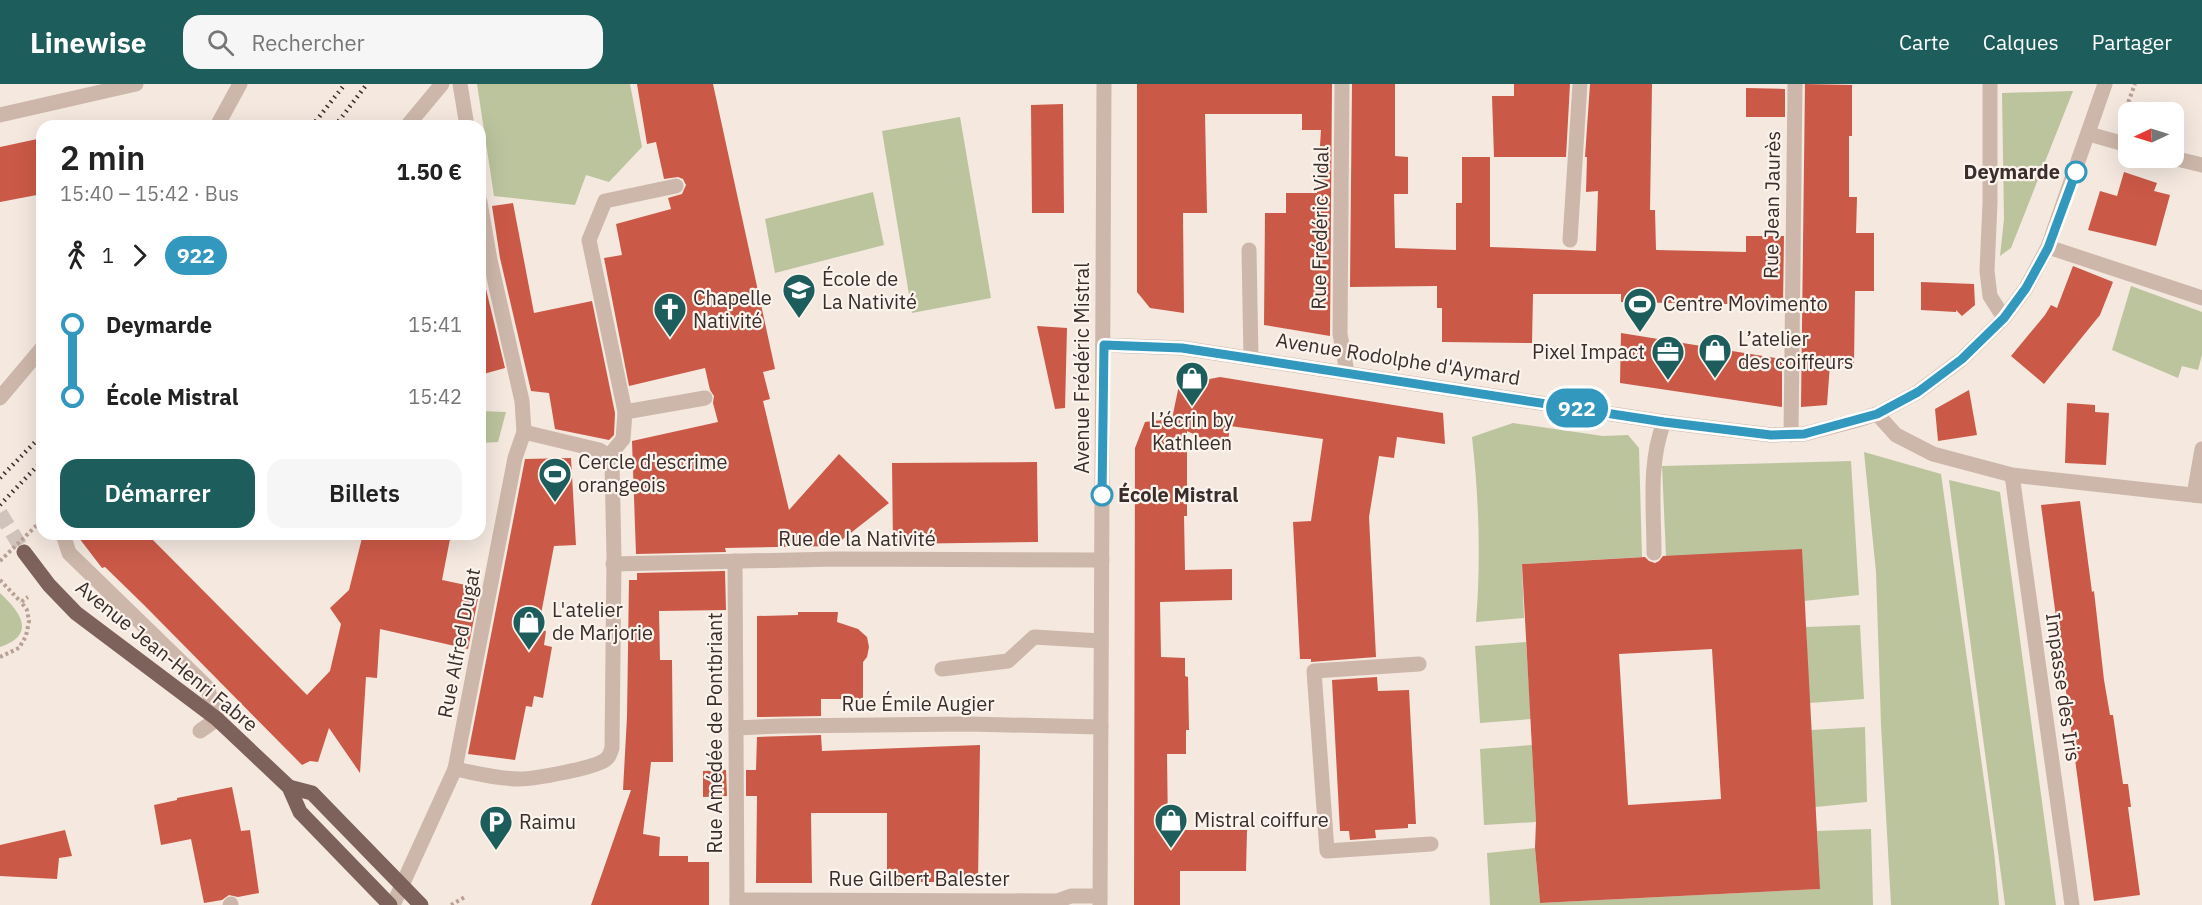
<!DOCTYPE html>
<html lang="fr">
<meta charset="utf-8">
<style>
:root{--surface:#fff;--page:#f6f6f6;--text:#222;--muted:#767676;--accent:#1d5e5c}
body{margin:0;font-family:"IBM Plex Sans",sans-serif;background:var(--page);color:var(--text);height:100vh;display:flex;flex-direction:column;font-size:22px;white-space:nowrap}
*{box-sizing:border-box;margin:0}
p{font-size:20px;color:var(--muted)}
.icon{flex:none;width:33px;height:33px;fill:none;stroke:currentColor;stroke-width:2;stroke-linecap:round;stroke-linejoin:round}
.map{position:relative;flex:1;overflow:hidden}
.panel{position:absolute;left:36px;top:36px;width:450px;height:420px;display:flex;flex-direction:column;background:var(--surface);border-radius:18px;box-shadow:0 6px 24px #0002}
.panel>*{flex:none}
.badge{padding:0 12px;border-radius:20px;font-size:21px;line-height:39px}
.needle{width:39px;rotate:266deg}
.buttons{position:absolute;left:2118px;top:18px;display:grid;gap:12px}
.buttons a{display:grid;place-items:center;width:66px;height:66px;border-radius:12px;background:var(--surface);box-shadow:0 6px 24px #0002;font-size:30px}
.map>.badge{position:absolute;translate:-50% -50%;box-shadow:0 0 0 3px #fff}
.legs{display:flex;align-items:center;gap:9px;height:66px;padding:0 24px;font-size:20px}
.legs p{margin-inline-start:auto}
.summary{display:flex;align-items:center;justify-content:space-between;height:102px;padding:0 24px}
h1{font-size:33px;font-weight:600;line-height:45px}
.button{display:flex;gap:12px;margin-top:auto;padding:12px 24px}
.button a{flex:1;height:69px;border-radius:18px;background:var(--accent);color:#fff;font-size:24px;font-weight:600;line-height:69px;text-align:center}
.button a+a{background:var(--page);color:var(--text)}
ul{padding:0 24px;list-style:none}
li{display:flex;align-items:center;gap:21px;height:72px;font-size:22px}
li i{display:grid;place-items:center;width:9px;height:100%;margin:0 8px;background:currentColor}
li i::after{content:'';width:15px;height:15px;margin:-8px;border:4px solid;border-radius:50%;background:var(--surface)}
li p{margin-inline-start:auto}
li:first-child i{background:linear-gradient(#0000 50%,currentColor 0)}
li:last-child i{background:linear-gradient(currentColor 50%,#0000 0)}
header{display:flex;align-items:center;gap:36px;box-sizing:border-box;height:84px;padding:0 30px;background:var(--accent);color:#fff}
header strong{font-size:28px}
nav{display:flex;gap:33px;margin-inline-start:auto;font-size:21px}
.search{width:420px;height:54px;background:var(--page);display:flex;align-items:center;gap:15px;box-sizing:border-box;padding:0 21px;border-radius:18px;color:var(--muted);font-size:22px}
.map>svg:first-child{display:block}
.green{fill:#bcc49e}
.building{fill:#cb5947;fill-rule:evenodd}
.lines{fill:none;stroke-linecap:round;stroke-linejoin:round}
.major-tunnel{stroke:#cfc3bb;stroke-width:15;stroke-dasharray:15 8;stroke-linecap:butt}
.path{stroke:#b9a094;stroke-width:4;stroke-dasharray:3 3;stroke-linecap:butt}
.minor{stroke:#cdb7aa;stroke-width:15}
.major{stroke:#7d625b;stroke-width:15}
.rail{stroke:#3a2d2a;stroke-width:4.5;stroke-dasharray:1.5 4.5;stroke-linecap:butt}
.path-bridge{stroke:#b9a094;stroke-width:4;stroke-dasharray:3 3;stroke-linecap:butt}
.line-1-casing{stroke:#fff;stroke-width:14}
.line-1{stroke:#3398be;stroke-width:9}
.stop-1-dot{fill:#fff;stroke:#3398be;stroke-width:3}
.labels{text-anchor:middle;stroke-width:4.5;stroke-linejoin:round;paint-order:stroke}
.stop-label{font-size:20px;font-weight:bold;fill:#3a2d2a;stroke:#fbf3ec;text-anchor:end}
.street-label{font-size:20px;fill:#3a2d2a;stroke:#fbf3ec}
.poi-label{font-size:20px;fill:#3a2d2a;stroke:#fbf3ec;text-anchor:start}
</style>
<header>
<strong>Linewise</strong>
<div class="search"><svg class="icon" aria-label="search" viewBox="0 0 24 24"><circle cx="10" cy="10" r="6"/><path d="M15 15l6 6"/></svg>Rechercher</div>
<nav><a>Carte</a><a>Calques</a><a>Partager</a></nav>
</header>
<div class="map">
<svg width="2202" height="821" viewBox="0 0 2202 821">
<rect width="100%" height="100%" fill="#f4e8df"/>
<!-- green -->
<g class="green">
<polygon points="477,0 630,0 642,63 609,98 586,91 575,121 494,112"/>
<polygon points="2073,7 2011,164 2000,172 2004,135 2002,9"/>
<polygon points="960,33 991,214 912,229 882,47"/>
<polygon points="873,108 884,161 775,189 765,135"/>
<polygon points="2131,202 2202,228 2202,271 2198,286 2182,282 2178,294 2112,266"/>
<polygon points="480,327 506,328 498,358 480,359"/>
<path d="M1513,339L1603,352L1628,351L1639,364L1642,473L1522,480L1524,534L1476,538C1481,475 1479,415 1472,353Z"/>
<polygon points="1864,368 1941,390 1994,767 1999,821 1891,821 1881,641 1876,488"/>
<polygon points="1851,377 1859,511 1804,517 1666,472 1662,382"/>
<polygon points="1949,396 2000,408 2056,821 2005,821"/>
<path d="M0,509C19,527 38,550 0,563Z"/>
<polygon points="1860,541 1864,615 1809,619 1806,543"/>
<polygon points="1526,558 1531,635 1480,639 1475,562"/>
<polygon points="1865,643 1867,718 1815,723 1811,646"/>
<polygon points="1532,661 1536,738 1484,741 1480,665"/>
<polygon points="1871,745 1873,821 1490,821 1487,769 1535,764 1540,819 1819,805 1817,747"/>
</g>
<!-- building -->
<g class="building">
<polygon points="637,0 713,0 775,285 763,288 770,315 763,317 789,426 839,370 889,419 834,462 725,464 726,468 636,470 632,357 718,338 713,319 714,312 710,306 705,284 629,302 604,174 622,171 616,140 671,125 668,114 682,110 686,101 683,95 678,93 664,95 656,58 647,60"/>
<polygon points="1137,0 1332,0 1330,252 1264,241 1265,129 1286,129 1286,109 1317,109 1321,46 1302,46 1302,30 1205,30 1207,129 1183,129 1184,229 1150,224 1137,208"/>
<polygon points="1352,0 1395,0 1395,72 1408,73 1408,110 1394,110 1395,164 1456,166 1456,119 1462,119 1462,73 1490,73 1490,163 1596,167 1598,107 1586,108 1587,73 1585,73 1590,0 1652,0 1650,126 1655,126 1656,166 1746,168 1746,152 1784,152 1783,221 1621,218 1621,210 1533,210 1532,259 1442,258 1442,224 1437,224 1437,202 1350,203"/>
<polygon points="1514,0 1570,0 1566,73 1494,73 1492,12 1514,12"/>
<polygon points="1805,0 1852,1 1852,52 1849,52 1849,113 1857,113 1856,149 1874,149 1874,207 1855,207 1854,280 1830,280 1827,321 1801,323"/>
<polygon points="1746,4 1785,5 1785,33 1746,33"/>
<polygon points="1063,20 1064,129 1032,129 1031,21"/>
<polygon points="42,54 42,110 0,118 0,63"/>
<polygon points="2124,88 2157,99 2154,107 2170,111 2156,162 2088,146 2100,107 2117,112"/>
<polygon points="513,119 534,229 592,217 615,329 614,351 609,356 555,345 549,309 531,307 500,174 492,122"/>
<polygon points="480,180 505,284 480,291"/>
<polygon points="2073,182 2113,198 2100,231 2044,300 2011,272 2045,231 2051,221 2057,224"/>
<polygon points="1921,198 1974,200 1975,221 1962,232 1956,226 1956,228 1921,226"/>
<polygon points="1037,242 1067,244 1065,324 1055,325"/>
<polygon points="1621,249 1782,275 1782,323 1620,299"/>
<polygon points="1220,293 1443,329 1445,360 1397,353 1394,374 1379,372 1369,433 1376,573 1311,578 1311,575 1300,575 1293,438 1311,437 1323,355 1230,342 1227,366 1187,347 1187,432 1184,432 1185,486 1232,485 1232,516 1160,518 1161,573 1185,574 1185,592 1188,593 1189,646 1186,646 1186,670 1167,670 1168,746 1247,746 1246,787 1180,787 1180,821 1134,821 1135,364 1145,338 1172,335 1179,301"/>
<polygon points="1969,306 1977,351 1938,357 1935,325"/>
<polygon points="2067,319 2095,321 2095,328 2109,329 2106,381 2065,379"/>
<polygon points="571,374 576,461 554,462 538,546 546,547 544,561 552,563 543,614 534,612 532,623 526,622 515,676 468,670 525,375"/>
<polygon points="1037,378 1038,458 893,460 892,379"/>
<polygon points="2080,417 2092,508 2094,507 2104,596 2110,631 2113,631 2123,700 2128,700 2131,723 2128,723 2140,811 2094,817 2041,421"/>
<polygon points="76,450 147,450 307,611 330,587 341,540 330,524 349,506 363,450 451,450 442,496 480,504 468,565 380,545 377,594 366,593 360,689 329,644 318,678 310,677 302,681 144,521 105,483 102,484"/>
<path d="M1802,465L1820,805L1540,819L1535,764L1536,738L1522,480L1645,473L1649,477L1655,479L1659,477L1663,472ZM1712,565L1721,715L1628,721L1619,570Z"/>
<polygon points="725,487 726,526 659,527 660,576 672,576 673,678 651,678 643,750 660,753 659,772 688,772 688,778 709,778 709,821 591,821 631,706 623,706 627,633 629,496 637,496 637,489"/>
<polygon points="798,528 838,528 837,538 858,545 867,553 869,563 867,573 863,578 863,615 821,615 821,632 757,633 757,532 798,531"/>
<polygon points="1377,593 1378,607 1409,606 1416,740 1408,740 1408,744 1375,746 1376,754 1350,756 1349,747 1340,747 1332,596"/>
<polygon points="821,651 822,667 980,661 978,798 887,798 887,729 811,729 812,799 756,799 757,712 746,712 746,686 756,686 757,653"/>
<polygon points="726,686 727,712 703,713 703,687"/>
<polygon points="232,703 241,747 250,746 259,809 238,813 229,811 222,816 204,819 191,755 161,761 154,721 177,716 177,714"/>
<polygon points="65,746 72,772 59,774 57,795 0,792 0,761"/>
</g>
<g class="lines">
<!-- major-tunnel -->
<polyline class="major-tunnel" points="0,429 24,468"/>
<!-- path -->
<g class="path">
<polyline points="2122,35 2135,0"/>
<polyline points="0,496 21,518"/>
<polyline points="0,573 19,564 26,552 29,537 27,526 21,518 28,513"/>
<polyline points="451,821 465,813"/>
</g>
<!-- minor -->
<g class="minor">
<polyline points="460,0 467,42"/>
<polyline points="1342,0 1340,250 1347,288"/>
<polyline points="1990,0 1990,119 1987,187 1990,212 2004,234"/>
<polyline points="0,31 136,0"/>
<polyline points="217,42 240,0"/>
<polyline points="407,42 442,0"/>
<polyline points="2089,50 2128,61"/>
<polyline points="2173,74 2202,81"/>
<polyline points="1570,156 1580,0"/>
<polyline points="2048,163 2202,214"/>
<polyline points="1249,166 1251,274"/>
<polyline points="1103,261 1182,264 1664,338 1771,351 1804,350 1854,337 1877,330 1918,308 1962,275 2004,234 2026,204 2048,163 2105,0"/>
<polyline points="0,314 42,264"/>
<polyline points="625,328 589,156 605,117 676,102"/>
<polyline points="1877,330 1896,351 1933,370 2012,391 2202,412"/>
<polyline points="1791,351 1795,0"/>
<polyline points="609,372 623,355 625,328 705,314"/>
<polyline points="2012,391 2072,821"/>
<polyline points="2194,411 2202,365"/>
<polyline points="63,450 69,469 207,603 217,635 200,647"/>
<path d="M1654,469C1654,425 1648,379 1664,338"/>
<polyline points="735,477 737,821"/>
<polyline points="613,480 836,475 1102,476"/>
<polyline points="1419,580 1314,587 1327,767 1431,760"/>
<polyline points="942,585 1008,577 1034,553 1101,557"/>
<polyline points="736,644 781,642 968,640 1101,643"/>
<path d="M455,685C476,689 498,695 519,695C535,695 594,684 605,676C610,673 610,669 612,664L614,474L612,378L609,372L599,366L524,348"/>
<polyline points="737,816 1057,817 1071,812 1100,812"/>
<polyline points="230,821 231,820"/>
<polyline points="393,821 455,685 515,374 524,348 522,317 490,176 480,118"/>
<polyline points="1100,821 1104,0"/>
</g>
<!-- major -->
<g class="major">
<polyline points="24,468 49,501 76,529 217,635 289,703 300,728 390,821"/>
<polyline points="289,703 312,709 421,821"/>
</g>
<!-- rail -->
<g class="rail">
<polyline points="312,42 345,0"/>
<polyline points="335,42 367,0"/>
<polyline points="0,394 42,351"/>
<polyline points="0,421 42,377"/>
</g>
<!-- path-bridge -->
<polyline class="path-bridge" points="0,477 37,441"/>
</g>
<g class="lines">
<defs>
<polyline id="line-1" points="1102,411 1104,261 1182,264 1664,338 1771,351 1804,350 1877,330 1918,308 1962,275 2004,234 2026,204 2048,164 2076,88"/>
</defs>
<!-- line-1 casing -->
<use href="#line-1" class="line-1-casing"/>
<!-- line-1 -->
<use href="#line-1" class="line-1"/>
</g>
<!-- icons -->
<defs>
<symbol id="school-pin" viewBox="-11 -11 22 30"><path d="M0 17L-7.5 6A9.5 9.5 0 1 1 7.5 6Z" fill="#1d5e5c" stroke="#fbf3ec"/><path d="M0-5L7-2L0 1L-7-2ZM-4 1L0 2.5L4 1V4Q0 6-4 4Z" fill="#fff"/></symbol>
<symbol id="stadium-pin" viewBox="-11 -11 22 30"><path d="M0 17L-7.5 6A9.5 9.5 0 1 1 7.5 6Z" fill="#1d5e5c" stroke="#fbf3ec"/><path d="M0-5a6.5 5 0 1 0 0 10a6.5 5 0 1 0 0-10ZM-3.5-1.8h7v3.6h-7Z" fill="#fff"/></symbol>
<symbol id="church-pin" viewBox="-11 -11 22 30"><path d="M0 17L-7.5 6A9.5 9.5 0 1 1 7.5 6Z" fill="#1d5e5c" stroke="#fbf3ec"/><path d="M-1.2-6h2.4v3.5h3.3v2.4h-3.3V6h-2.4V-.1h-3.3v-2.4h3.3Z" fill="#fff"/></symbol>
<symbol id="shop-pin" viewBox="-11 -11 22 30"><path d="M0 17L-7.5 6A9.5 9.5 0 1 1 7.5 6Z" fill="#1d5e5c" stroke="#fbf3ec"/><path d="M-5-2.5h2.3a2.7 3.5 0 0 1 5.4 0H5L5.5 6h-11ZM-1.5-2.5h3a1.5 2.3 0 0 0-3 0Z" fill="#fff"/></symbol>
<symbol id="office-pin" viewBox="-11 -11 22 30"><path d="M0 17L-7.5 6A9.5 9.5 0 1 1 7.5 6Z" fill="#1d5e5c" stroke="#fbf3ec"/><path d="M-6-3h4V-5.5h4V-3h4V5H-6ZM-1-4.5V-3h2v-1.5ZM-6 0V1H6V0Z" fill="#fff"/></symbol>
<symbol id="parking-pin" viewBox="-11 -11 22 30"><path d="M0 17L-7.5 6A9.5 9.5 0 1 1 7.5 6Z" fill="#1d5e5c" stroke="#fbf3ec"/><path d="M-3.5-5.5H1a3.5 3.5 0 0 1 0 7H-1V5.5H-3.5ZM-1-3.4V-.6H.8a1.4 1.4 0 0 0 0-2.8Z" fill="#fff"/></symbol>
</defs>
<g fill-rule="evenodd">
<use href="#school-pin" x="780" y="187" width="38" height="52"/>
<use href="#stadium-pin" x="1621" y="201" width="38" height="52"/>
<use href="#church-pin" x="651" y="206" width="38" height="52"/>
<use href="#shop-pin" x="1696" y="247" width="38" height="52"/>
<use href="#office-pin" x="1649" y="249" width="38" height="52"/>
<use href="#shop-pin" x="1173" y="275" width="38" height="52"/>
<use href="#stadium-pin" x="536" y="371" width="38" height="52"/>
<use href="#shop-pin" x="510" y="519" width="38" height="52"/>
<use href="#shop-pin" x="1152" y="717" width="38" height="52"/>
<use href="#parking-pin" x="477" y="719" width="38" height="52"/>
</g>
<!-- markers -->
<g class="stop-1-dot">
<circle cx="2076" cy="88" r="10"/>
<circle cx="1102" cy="411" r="10"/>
</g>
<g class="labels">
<!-- stop labels -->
<g class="stop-label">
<text x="2060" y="95">Deymarde</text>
<text x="1118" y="418" text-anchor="start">École Mistral</text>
</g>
<!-- street labels -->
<g class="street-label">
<text transform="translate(1772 121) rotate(-89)" y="7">Rue Jean Jaurès</text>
<text transform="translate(1320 144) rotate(-89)" y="7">Rue Frédéric Vidal</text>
<text transform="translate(1398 275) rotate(9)" y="7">Avenue Rodolphe d'Aymard</text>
<text transform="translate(1082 284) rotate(-90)" y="7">Avenue Frédéric Mistral</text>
<text x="857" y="462">Rue de la Nativité</text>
<text transform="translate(459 559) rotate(-79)" y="7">Rue Alfred Dugat</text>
<text transform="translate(167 572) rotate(39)" y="7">Avenue Jean-Henri Fabre</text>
<text transform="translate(2063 603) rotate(82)" y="7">Impasse des Iris</text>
<text x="918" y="627">Rue Émile Augier</text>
<text transform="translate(715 649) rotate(-90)" y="7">Rue Amédée de Pontbriant</text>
<text x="919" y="802">Rue Gilbert Balester</text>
</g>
<!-- poi labels -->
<g class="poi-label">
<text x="822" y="202">École de<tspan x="822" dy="23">La Nativité</tspan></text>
<text x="693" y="221">Chapelle<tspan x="693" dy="23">Nativité</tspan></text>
<text x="1663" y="227">Centre Movimento</text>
<text x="1738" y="262">L’atelier<tspan x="1738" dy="23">des coiffeurs</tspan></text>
<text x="1645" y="275" text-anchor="end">Pixel Impact</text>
<text x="1192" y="343" text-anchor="middle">L’écrin by<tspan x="1192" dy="23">Kathleen</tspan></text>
<text x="578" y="385">Cercle d'escrime<tspan x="578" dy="23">orangeois</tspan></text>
<text x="552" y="533">L'atelier<tspan x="552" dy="23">de Marjorie</tspan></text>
<text x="1194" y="743">Mistral coiffure</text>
<text x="519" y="745">Raimu</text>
</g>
</g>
</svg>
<div class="buttons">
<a><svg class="needle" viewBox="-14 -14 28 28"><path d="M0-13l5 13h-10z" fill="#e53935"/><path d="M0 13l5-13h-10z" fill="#767676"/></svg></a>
</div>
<b class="badge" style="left:1577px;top:324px;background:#3398be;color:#fff">922</b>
<section class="panel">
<div class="summary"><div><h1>2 min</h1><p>15:40 – 15:42 · Bus</p></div><b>1.50 €</b></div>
<div class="legs"><svg class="icon" aria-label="walk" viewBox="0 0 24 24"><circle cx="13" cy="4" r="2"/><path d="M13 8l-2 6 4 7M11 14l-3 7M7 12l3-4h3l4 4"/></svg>1<svg class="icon" aria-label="forward" viewBox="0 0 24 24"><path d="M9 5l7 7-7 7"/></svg><b class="badge" style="background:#3398be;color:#fff">922</b></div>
<ul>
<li><i style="color:#3398be"></i><b>Deymarde</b><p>15:41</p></li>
<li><i style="color:#3398be"></i><b>École Mistral</b><p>15:42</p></li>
</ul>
<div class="button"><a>Démarrer</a><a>Billets</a></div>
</section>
</div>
